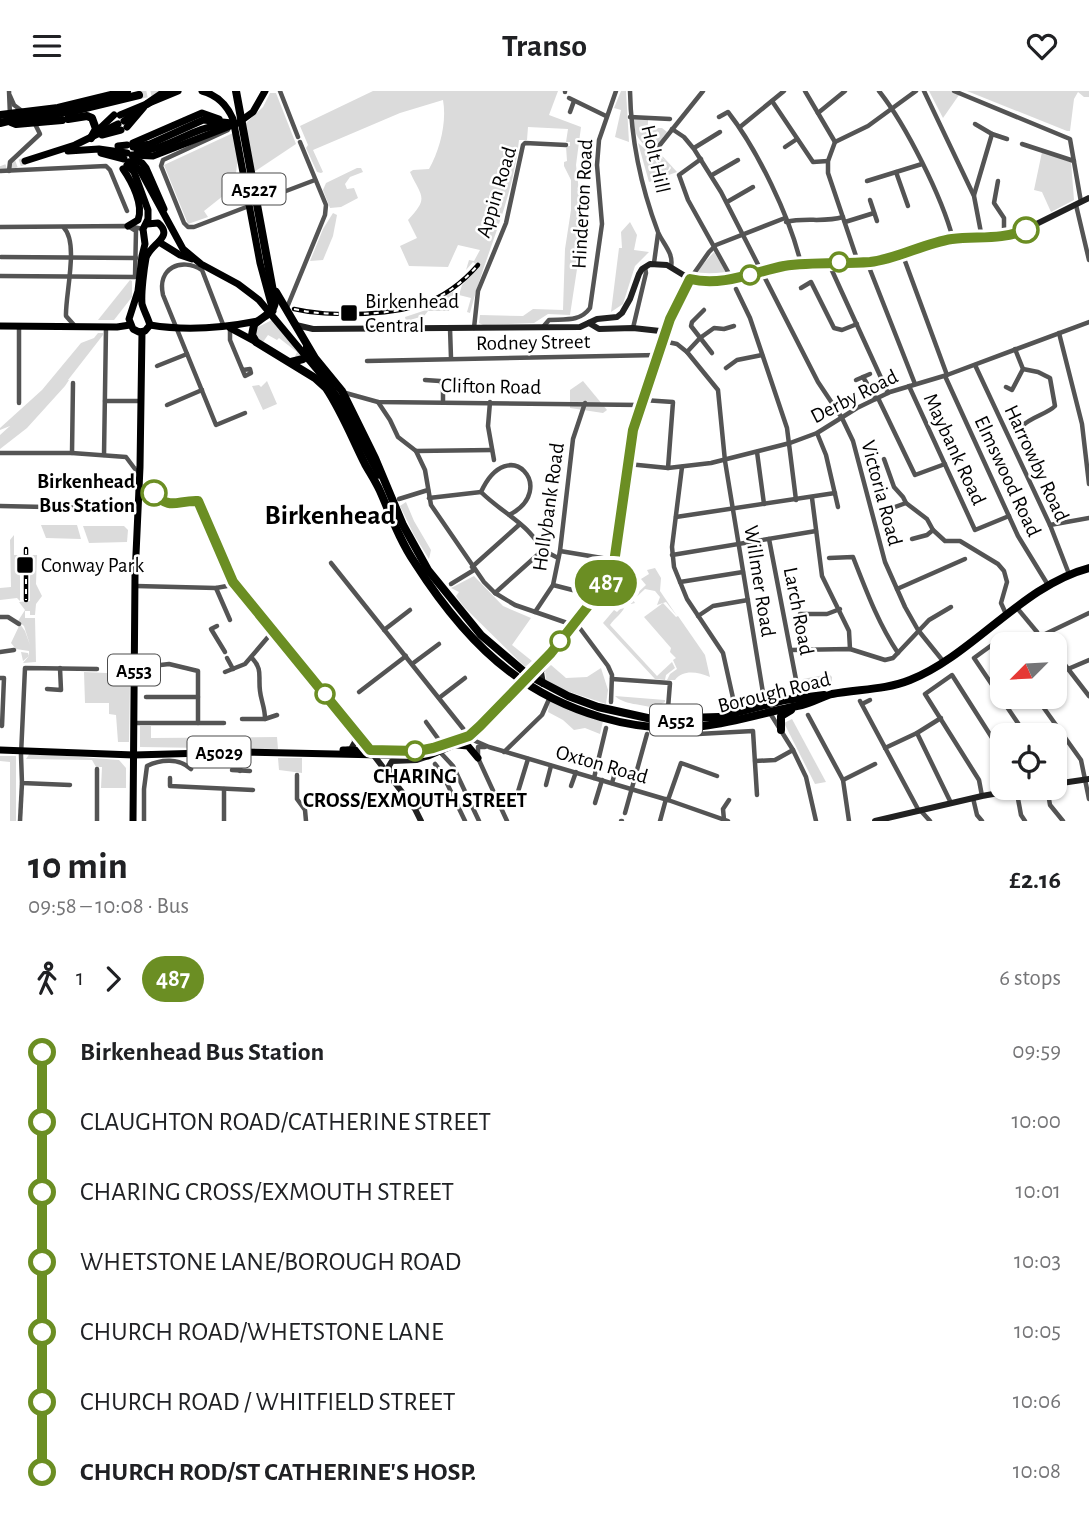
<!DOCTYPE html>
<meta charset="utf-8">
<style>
:root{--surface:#fff;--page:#f2f2f2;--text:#202124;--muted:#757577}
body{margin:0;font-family:"Alegreya Sans",sans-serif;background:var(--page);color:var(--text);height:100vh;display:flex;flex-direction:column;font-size:26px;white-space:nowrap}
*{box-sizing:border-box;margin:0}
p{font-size:23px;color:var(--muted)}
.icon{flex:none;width:38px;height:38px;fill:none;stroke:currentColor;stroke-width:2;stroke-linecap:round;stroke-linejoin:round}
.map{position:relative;height:730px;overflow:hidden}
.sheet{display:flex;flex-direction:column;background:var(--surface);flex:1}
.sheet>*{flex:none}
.badge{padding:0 14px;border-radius:23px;font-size:24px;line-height:46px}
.needle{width:46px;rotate:246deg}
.controls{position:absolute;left:990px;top:541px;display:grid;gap:14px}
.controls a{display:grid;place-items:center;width:77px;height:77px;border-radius:14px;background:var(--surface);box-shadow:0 2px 5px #0004;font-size:35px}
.map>.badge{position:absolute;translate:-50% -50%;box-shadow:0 0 0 4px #fff}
.legs{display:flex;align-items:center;gap:10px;height:77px;padding:0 28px;font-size:23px}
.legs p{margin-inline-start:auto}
.summary{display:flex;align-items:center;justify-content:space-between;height:119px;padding:0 28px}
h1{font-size:38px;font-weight:700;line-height:52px}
ul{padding:0 28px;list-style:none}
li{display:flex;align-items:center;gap:24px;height:70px;font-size:26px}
li i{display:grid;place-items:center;width:10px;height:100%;margin:0 9px;background:currentColor}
li i::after{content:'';width:18px;height:18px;margin:-9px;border:5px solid;border-radius:50%;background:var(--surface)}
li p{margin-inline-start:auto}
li:first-child i{background:linear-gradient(#0000 50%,currentColor 0)}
li:last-child i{background:linear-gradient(currentColor 50%,#0000 0)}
header{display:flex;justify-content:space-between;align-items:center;height:91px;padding:0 28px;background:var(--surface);font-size:32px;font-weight:700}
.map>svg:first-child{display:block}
.green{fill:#dbdbdb}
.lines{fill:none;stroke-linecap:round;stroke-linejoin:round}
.primary-tunnel{stroke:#d9d9d9;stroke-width:7;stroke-dasharray:7 3.5;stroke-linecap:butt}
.highway-tunnel{stroke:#d9d9d9;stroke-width:8;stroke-dasharray:8 4;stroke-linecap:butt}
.street{stroke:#545454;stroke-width:4.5}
.secondary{stroke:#212121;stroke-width:6}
.primary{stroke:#000;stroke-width:7}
.highway{stroke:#000;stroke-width:8}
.rail-casing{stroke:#000;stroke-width:4.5}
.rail{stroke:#fff;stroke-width:2;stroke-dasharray:5;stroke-linecap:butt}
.line-1-casing{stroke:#fff;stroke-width:16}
.line-1{stroke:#6b8e23;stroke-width:10}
.stop-1-dot{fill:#fff;stroke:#6b8e23;stroke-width:3.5}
.poi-dot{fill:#000;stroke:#fff;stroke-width:2.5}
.labels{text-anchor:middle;stroke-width:5;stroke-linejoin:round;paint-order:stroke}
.shield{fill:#fff;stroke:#4c4c4c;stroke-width:2}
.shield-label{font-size:19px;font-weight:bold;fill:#000}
.street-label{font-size:21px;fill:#000;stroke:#fff}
.poi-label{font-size:21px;fill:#000;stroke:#fff;text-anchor:start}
.stop-label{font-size:21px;font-weight:bold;fill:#000;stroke:#fff;text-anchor:end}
.district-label{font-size:28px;font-weight:bold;fill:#000;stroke:#fff}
</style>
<header><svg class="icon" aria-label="menu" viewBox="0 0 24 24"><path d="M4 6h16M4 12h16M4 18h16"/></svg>Transo<svg class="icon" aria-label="heart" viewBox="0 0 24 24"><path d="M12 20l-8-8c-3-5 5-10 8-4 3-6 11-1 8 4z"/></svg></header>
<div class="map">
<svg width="1089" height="730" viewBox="0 0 1089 730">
<rect width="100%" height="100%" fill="#fff"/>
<!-- green -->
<g class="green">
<path d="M373,0H558L549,24L581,36L576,74L582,127L581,152L570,224L548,223L534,232L483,234L479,232L480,224L523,225L533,218L563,219L565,158L571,119V89L564,75V71L567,70L566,55H570V51H566L568,38L528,36L527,49H519C513,110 485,163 470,222L467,221L471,207L459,204L462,194L479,176L473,171L466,179L469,169L474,170L480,159L458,154L448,176L409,175L400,155L417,147L408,129C429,106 422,107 410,81L413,79L429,78C440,59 447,31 443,9L400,22L313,59L323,81L321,82L317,81L306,57L308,54L300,35Z"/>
<polygon points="621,0 626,0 629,51 615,46 621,19 614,17"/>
<polygon points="929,0 950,0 959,4 943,27"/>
<polygon points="967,0 1089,0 1089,6 1084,6 1078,1 1074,8 1070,40 1067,40"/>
<polygon points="270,2 276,2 296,53 254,81 245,33 263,16"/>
<path d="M633,27H648V37H662L667,41L655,57L677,81L649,91L638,52L651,63L652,73L654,64L658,76L654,78L652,74L653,80L658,78L661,84L669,80L671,77L670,75L668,79L661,81L657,68L660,66L667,71C650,56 634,54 633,27Z"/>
<polygon points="233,42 238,66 236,82 238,93 204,120 208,126 188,133 164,74"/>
<polygon points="1042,61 1071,71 1074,109 1051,121 1042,101 1034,99"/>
<polygon points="357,77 361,77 363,81 350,86 345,93 347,98 354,97 358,107 341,116 330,117 323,99 326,92"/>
<polygon points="333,122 337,124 333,145 323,169 310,170 323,138"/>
<polygon points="630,131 637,144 634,159 649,161 635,175 623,213 611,221 619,157 622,157 621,141"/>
<polygon points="714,161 728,184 701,187 696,181"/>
<polygon points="130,189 132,190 132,206 114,229 98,229"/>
<polygon points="454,200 449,220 428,220 424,225 406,230 405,226 426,219 425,216"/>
<polygon points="274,228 301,264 294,268 297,261 279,247 277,249 268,244 263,251 258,248 255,242 256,237"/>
<polygon points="98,242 103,242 103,244 68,289 69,289 65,295 27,337 0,358 0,344 10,335 0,339 0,337 42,299 81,252 94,247"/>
<polygon points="267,290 277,313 263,319 252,295 259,294 261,296"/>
<polygon points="583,290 607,319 603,322 570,317 570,299"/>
<polygon points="406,411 414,430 431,459 429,468 414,444 400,415"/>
<polygon points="41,434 77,434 81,448 46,447"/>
<polygon points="83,435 124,435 128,439 127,451 89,452"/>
<polygon points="14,444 14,464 20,464 20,510 17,507 0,509 0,497 11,496 10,449"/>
<polygon points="30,464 37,464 36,493 42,505 36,513 35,524 30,524 30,520 25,520 25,527 35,527 36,571 23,572 29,565 23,570 21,561 28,562 29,565 29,560 16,558 11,552 20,533 25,540 30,554 24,535 18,530 25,519 19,511 30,510"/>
<polygon points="655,477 661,487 660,500 677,525 666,511 657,514 660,506 655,500 645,498 633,509 635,512 631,513 628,511 646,494 641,488 649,483 647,479"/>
<polygon points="474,485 503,515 531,527 512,554 532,570 525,576 464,516 456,505 459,501 451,497"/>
<path d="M663,512L676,526L678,525L705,564L710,586C698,581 683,578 675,589H667L670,583L677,578L673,569L676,567L670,561L671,557L644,526Z"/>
<path d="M625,513C625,521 614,527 610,534L657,585L672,571L675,577L666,584L665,589L655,588L603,532L614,519L617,521Z"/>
<polygon points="551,574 566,587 587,586 601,577 608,599 606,613 561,598 546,589 545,579"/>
<polygon points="84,581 128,583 130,589 129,651 118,651 116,624 109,623 109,612 85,612"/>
<polygon points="829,583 832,586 831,597 801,597 803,588"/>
<path d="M615,605L665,609V611L654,617C642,613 624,614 615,605Z"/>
<polygon points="550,608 603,630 600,643 585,637 574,639 563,629 548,621"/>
<polygon points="792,628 826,691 815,693 784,632"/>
<polygon points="140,635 151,635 151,647 277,646 278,658 140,656"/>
<polygon points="30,662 119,669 126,677 126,697 101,697 102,676 96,676 92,669 26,668"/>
<polygon points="0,665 16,665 16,730 10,730 10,671 0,670"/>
<polygon points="278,667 302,667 302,682 279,679"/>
</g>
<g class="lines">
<!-- primary-tunnel -->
<polyline class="primary-tunnel" points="0,79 25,70"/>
<!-- highway-tunnel -->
<polyline class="highway-tunnel" points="139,4 159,0"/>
<!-- street -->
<g class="street">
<polyline points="9,0 10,24"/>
<polyline points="280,0 298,46"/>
<path d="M630,0C631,48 641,96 658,141C663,153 674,162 671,176"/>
<polyline points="805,0 835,51"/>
<path d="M879,0C906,34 942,106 953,148"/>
<polyline points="924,0 974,105 982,147"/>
<polyline points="954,0 1070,48 1081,111"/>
<polyline points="565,1 565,0"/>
<polyline points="10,5 14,14 22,20"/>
<polyline points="569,7 606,25"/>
<polyline points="772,10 813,71 828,70"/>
<polyline points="570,21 574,10"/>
<polyline points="818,22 845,0"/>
<polyline points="630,26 670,28"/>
<path d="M719,26L728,21C757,58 790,126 801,173"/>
<polyline points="975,33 992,43"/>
<polyline points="740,36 784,0"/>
<polyline points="672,38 684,46 694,58 721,101 818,291 842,327 853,350 885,471 905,516 918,539 943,570"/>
<polyline points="228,39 163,69 161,75 184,132 188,136 194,136 249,115"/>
<polyline points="1022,53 1074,70"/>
<polyline points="659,55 703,0"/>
<polyline points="785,56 797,48"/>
<polyline points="694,57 720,41"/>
<polyline points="701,68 679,84 688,109 732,188"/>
<polyline points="0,80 106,75 110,79 127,120"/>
<polyline points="9,80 10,71 40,43 35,33"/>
<polyline points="896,81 908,115"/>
<polyline points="712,84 738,69"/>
<polyline points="867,90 922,73"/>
<polyline points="998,90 994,112 1004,127 1004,145"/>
<polyline points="974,104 992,43 1007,48"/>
<polyline points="870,109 877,130"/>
<polyline points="257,111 315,89"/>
<polyline points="727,111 753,96"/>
<polyline points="1076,114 1089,169"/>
<path d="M786,131C805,126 824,132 843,126"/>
<polyline points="845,131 874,122"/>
<polyline points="0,136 128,135 143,138"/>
<path d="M64,137C79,152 65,205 66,225L74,234"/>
<polyline points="902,162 947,284"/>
<polyline points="1,166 136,167"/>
<polyline points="858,171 828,82 828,70 835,51 868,35 916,0"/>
<polyline points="867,171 915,293"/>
<polyline points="654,172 658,143"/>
<polyline points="829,173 888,302"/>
<polyline points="0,185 135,186 136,140 128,135"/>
<polyline points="690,188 709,161 716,154 785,127"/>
<polyline points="801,197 811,191 834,237 842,239 857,233"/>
<polyline points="736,198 750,227 787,337 796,409"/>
<polyline points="286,219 325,124 326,114 300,51"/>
<polyline points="704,219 692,231 691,235 712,262"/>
<polyline points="19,235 19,312"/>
<path d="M224,236L202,179C181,166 157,177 163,204L216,334L245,322"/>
<path d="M543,236L549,229C565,228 580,231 590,217L602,133L597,74L599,49L616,0"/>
<polyline points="450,237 451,267"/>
<polyline points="474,237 478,200 506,132 523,54 525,52 566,54"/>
<polyline points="633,237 646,182 645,176"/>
<polyline points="230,238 230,249 245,285 251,282 250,278 243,279"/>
<polyline points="1059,242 1082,333 1089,393"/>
<polyline points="663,250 677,253 687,261 718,299 725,370 765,614 793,659 806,686 816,730"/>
<polyline points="687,261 700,247 714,237 724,238 734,235"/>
<polyline points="367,270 658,264"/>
<polyline points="975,274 1050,434 1069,483"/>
<polyline points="157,275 187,263"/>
<polyline points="726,277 737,269 762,264"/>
<polyline points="945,285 1018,445 1048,494"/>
<polyline points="863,286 876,308"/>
<polyline points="425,289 440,290 443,295 443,310"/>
<polyline points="856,289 870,283"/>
<polyline points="909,295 975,439 1009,425"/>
<polyline points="1006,296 1012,299 1023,278 1015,258"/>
<polyline points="342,301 378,311 641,314"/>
<polyline points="878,307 915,384 945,373"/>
<polyline points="643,309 673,311 668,377"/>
<polyline points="105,310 141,310"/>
<polyline points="378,311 390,329 398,346 416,360 425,379 431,414 484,491 495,502 515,514 573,534"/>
<polyline points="490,311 488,335 494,369"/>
<polyline points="167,314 202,299"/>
<path d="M1022,335C1033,325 1047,323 1055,315L1050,287L1038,281L1023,278"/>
<polyline points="817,342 826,364 838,416"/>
<polyline points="416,360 492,359"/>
<polyline points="757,361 764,413"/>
<polyline points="0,362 72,362 126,366 138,382"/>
<polyline points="72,362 73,292"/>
<polyline points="104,364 106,237"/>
<polyline points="884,368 894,396 903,406 906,412 927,428 933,439 945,450 960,450 998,473 1004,480 1007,491 1001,512 1006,523"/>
<polyline points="628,373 668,377 711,372 790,352 817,342 857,317 890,301 947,284 1089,231"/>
<polyline points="682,376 672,456 674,476 687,508 723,562 735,616"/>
<polyline points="429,407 481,401"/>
<polyline points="812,407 822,485 849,540 850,558"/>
<polyline points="399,408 428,399"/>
<polyline points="0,415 138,418"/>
<polyline points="891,421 892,417 906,412"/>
<path d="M509,424C559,399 509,340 481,401C495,415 511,424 525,437C537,448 541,460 558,467"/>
<polyline points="676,426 835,402"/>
<polyline points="1050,434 1089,427"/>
<polyline points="769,448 798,599"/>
<polyline points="912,448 927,444 933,439"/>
<polyline points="560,460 614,469"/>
<polyline points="672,464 816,440"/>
<path d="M829,467L853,466C866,499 878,532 898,562"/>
<polyline points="331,472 465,640"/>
<polyline points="472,476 520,433"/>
<polyline points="607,491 626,511"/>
<polyline points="680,491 743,481"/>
<polyline points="451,493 474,479"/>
<polyline points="553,494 596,505"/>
<polyline points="136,495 216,497 227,495 233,491"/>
<polyline points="216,497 230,529"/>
<polyline points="897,498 965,468"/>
<polyline points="495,502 543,459"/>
<polyline points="1017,517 1037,541"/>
<polyline points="535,521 553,494 560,460 573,348 585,312"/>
<polyline points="800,523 827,523 840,518"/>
<polyline points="698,525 713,515 748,509"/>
<polyline points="0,526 8,526 19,533"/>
<polyline points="576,532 608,575 612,584 611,611"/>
<polyline points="217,535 211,538 225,561"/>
<polyline points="384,539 410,519"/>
<polyline points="1048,553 1041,545 1089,522"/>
<polyline points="791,559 850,558 885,569 893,567 929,529 951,516"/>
<polyline points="1003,560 996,551 974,567 1026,644"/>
<polyline points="0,561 14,559"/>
<polyline points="1055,561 1089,605"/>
<polyline points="227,567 233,578"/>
<path d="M252,567C263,579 258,585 260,600C261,610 265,616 265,628"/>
<polyline points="412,573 439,553"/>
<polyline points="135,577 169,573 198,580 198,632 224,632"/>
<polyline points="1068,578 1089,569"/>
<polyline points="225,581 245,573 274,539"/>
<polyline points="0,587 4,587 2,635"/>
<polyline points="612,588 670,592 668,617"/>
<polyline points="47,598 61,599 60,577"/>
<polyline points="359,601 406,565"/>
<polyline points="146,606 198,606"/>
<polyline points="1036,606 1081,669 1089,708"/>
<polyline points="439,607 465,587"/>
<polyline points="860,610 919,720"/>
<polyline points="862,613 870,609"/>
<polyline points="808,624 843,689 849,730"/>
<polyline points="242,628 265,628 277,624"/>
<polyline points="426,631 442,653"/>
<polyline points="135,632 198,632"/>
<polyline points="917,642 951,712"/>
<polyline points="698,643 753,640 757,704"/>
<polyline points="469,645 473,649 489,656 668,709 728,730"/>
<polyline points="485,656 478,656 478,667 507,730"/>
<polyline points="885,657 917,642 941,627"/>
<polyline points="440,661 453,675 479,730"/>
<polyline points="504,661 542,624 550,606"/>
<polyline points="755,670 775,669 793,659"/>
<polyline points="435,673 442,682 465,730"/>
<polyline points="97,678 97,730"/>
<polyline points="232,679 250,680"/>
<polyline points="240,680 241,662"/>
<polyline points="297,684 297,708 305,719 306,730"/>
<polyline points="170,687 170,695 253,699"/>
<polyline points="594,687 606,637"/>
<polyline points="843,689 875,673"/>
<polyline points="612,692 616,678"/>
<polyline points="70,694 22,692 21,664 25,577 97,578"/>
<polyline points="546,694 551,675"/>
<polyline points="571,695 576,681"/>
<polyline points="1047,696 1050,714 1063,730"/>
<polyline points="1016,697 1021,724 1025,730"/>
<polyline points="224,698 224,730"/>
<polyline points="517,704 528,668"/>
<polyline points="982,705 979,689 925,603 952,584 1003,664"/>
<polyline points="973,707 977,724 982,730"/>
<polyline points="668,709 681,672 717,685"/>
<polyline points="595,712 602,689"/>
<polyline points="415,718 439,706"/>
<polyline points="921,720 930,730"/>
<polyline points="625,722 647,643"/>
<polyline points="724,729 723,718 729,709"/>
<polyline points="20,730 22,692"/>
<path d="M144,730V698L147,675C161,668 179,667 191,678"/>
<polyline points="621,730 622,730"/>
<polyline points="660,730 666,708"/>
</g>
<!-- secondary -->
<g class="secondary">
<polyline points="589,232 599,238 633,237 660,240"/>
<polyline points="296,234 313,238 580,236 597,228 617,226 622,222 630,208 639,183 642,178 650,173 667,174 690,188 703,190 732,188 801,173 870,171 953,148 994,148 1016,143 1089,107"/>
<polyline points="214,448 233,491 372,662 415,718 421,730"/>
<path d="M528,584C558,556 599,510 614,472L633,339L670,228L690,188"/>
<polyline points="543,593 541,581 546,568"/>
<polyline points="346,659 351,658 355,651 354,640"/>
<polyline points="389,683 389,675 392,670 417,669 426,666"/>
<polyline points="1055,693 1089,688"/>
<polyline points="875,730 982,705 1032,696"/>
</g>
<!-- primary -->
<g class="primary">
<path d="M202,0C217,4 227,14 233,28L260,172L273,220"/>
<polyline points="120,24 178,0"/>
<polyline points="124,30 135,22"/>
<polyline points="127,36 144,16"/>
<polyline points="94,43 114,24"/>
<polyline points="102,44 121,39"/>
<polyline points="133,52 202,22 219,28"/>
<polyline points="118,55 127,54"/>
<polyline points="133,56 150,53 203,29 232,32"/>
<polyline points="68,60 99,58 127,62"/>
<path d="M137,60C167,60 192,36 222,34"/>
<polyline points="101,62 124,68"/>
<polyline points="132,64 153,65 238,32 253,21 265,0"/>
<polyline points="133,68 142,72 146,77 164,118"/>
<polyline points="25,70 75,54 118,33"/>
<polyline points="129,71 140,79 183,158 201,173 238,193 259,209 324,287 340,310 379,384"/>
<path d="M127,74L134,81L148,119V128L143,138L145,153L142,165L138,200L129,228L133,238L139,241L145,240L150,234C148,227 144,220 142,213C141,202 144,178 146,167C150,153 175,146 158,132L147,133"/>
<path d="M123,78C132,91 144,114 138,129L128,135"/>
<polyline points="159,151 180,164 192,168"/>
<path d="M150,234C186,240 223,237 258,230"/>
<polyline points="0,235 117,236 130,234"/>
<polyline points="230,237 256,251"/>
<polyline points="457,654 468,655 478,667"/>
<polyline points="0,659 134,664 241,661 428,665 461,651 526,587"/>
<polyline points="343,659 418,660 433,657 468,645"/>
<polyline points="133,730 135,485 140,376 142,241"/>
</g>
<!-- highway -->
<g class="highway">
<path d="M236,0L275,211C273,224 262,225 254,234L252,244L256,251L315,287L326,297C342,321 352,347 365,373C370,382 376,391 380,400C391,425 400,450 415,472C440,511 472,552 509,580C562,621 637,644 703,635C737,631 769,620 802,614C812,612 821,606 832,603C858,598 885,599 910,589C973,564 1023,494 1089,477"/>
<polyline points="147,13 166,0"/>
<polyline points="0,24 58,17 127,0"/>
<polyline points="68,28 87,25 92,27 96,38 91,47"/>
<polyline points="11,31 16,33 62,29"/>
<polyline points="0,32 16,28 73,20 139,4"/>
<polyline points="276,201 315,267 342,300 375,367 403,434 428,479 481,544 528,584 568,605 598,616 652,628 719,626 785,609 824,604"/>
<polyline points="291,271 303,268 307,262 307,255"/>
<polyline points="781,639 781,625 791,619"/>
</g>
<defs>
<g id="rail">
<path d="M294,218C315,223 334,223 355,223C406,222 443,214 478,174"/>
<polyline points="26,458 26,509"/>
</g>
</defs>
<!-- rail casing -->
<use href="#rail" class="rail-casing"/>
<!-- rail -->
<use href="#rail" class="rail"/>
</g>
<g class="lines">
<defs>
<path id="line-1" d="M154,402C170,420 177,409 198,410L233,491L370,659L418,660L433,657L469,645L480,635L551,562L607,491L614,472L633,339L670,228L690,188C722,196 754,181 784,175C813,171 841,173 870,171C898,168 924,152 952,148C978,145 1001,149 1026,139"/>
</defs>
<!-- line-1 casing -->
<use href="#line-1" class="line-1-casing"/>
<!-- line-1 -->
<use href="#line-1" class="line-1"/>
</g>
<!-- markers -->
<g class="stop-1-dot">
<circle cx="1026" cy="139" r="12"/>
<circle cx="839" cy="171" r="9"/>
<circle cx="750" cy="184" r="9"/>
<circle cx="154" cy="402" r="12"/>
<circle cx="560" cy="550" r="9"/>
<circle cx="325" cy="603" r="9"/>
<circle cx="415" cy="660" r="9"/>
</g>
<g class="poi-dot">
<rect x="340" y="213" width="18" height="18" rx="3.5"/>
<rect x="16" y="465" width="18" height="18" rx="3.5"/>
</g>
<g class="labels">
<!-- shield labels -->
<g class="shield">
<rect x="222.5" y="82.5" width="63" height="31" rx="5"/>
<rect x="108" y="563.5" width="52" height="31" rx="5"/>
<rect x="650" y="613.5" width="52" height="31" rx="5"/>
<rect x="187.5" y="645.5" width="63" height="31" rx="5"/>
</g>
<g class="shield-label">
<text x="254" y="105">A5227</text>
<text x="134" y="586">A553</text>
<text x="676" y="636">A552</text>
<text x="219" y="668">A5029</text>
</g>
<!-- street labels -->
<g class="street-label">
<text transform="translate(656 68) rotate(77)" y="7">Holt Hill</text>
<text transform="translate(496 101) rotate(-73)" y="7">Appin Road</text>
<text transform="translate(582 113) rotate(-87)" y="7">Hinderton Road</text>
<text transform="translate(533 251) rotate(-1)" y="7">Rodney Street</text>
<text transform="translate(491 295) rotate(1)" y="7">Clifton Road</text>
<text transform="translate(854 305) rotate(-27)" y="7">Derby Road</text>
<text transform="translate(955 358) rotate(65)" y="7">Maybank Road</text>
<text transform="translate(1037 372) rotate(65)" y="7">Harrowby Road</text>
<text transform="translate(1008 385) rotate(65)" y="7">Elmswood Road</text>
<text transform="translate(882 402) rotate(75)" y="7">Victoria Road</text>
<text transform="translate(548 416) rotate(-82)" y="7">Hollybank Road</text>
<text transform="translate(760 490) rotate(81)" y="7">Willmer Road</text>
<text transform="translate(799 520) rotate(79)" y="7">Larch Road</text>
<text transform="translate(774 601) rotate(-14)" y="7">Borough Road</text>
<text transform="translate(602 673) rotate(16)" y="7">Oxton Road</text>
</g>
<!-- poi labels -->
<g class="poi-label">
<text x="365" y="217">Birkenhead<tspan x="365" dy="24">Central</tspan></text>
<text x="41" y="481">Conway Park</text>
</g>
<!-- stop labels -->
<g class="stop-label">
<text x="135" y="397">Birkenhead<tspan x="135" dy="24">Bus Station</tspan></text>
<text x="415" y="692" text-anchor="middle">CHARING<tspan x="415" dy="24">CROSS/EXMOUTH STREET</tspan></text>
</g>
<!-- district labels -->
<g class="district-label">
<text x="330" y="433">Birkenhead</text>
</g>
</g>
</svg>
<div class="controls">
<a><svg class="needle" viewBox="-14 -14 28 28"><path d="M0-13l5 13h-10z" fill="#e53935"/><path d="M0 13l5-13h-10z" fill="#757577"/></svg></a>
<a><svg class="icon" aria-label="locate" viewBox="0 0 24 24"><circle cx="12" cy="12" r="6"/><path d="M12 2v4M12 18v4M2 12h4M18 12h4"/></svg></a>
</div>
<b class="badge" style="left:606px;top:492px;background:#6b8e23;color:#fff">487</b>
</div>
<section class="sheet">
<div class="summary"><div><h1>10 min</h1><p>09:58 – 10:08 · Bus</p></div><b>£2.16</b></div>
<div class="legs"><svg class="icon" aria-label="walk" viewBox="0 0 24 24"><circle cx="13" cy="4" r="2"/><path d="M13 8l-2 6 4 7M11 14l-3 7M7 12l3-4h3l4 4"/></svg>1<svg class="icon" aria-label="forward" viewBox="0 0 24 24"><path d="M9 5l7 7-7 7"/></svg><b class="badge" style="background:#6b8e23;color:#fff">487</b><p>6 stops</p></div>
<ul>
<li><i style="color:#6b8e23"></i><b>Birkenhead Bus Station</b><p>09:59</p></li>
<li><i style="color:#6b8e23"></i><span>CLAUGHTON ROAD/CATHERINE STREET</span><p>10:00</p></li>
<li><i style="color:#6b8e23"></i><span>CHARING CROSS/EXMOUTH STREET</span><p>10:01</p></li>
<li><i style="color:#6b8e23"></i><span>WHETSTONE LANE/BOROUGH ROAD</span><p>10:03</p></li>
<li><i style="color:#6b8e23"></i><span>CHURCH ROAD/WHETSTONE LANE</span><p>10:05</p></li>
<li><i style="color:#6b8e23"></i><span>CHURCH ROAD / WHITFIELD STREET</span><p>10:06</p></li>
<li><i style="color:#6b8e23"></i><b>CHURCH ROD/ST CATHERINE'S HOSP.</b><p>10:08</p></li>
</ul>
</section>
